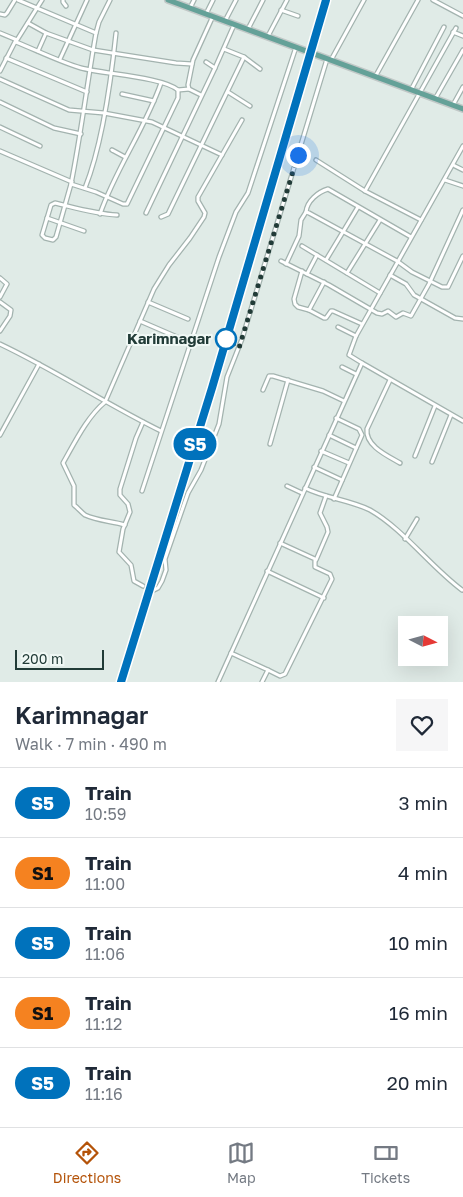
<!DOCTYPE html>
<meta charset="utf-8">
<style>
:root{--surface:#fff;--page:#f6f6f7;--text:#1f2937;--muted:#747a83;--line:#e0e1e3;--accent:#b45309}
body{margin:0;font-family:"Golos Text",sans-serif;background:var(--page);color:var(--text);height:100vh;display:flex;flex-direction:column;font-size:19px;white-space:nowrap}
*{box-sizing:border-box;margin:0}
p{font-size:16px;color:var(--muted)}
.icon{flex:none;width:28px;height:28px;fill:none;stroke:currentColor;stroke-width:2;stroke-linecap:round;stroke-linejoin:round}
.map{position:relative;height:682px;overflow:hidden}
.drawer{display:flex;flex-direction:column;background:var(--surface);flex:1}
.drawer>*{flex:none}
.badge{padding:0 10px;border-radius:16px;font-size:18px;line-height:32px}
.needle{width:32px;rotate:96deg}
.tools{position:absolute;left:398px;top:616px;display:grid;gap:10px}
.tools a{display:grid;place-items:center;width:50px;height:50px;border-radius:0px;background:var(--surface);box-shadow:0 5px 20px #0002;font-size:25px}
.scale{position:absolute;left:15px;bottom:12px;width:89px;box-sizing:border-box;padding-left:5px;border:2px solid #213b37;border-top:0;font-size:14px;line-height:18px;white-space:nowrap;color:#213b37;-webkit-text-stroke:4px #f0f8f5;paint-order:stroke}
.you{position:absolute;width:25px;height:25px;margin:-12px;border:4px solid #fff;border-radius:50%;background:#1a73e8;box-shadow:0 0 0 8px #1a73e833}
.map>.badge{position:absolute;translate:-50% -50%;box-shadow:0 0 0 2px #fff}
.round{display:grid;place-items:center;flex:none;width:52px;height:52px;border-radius:0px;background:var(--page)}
.headline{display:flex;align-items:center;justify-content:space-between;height:85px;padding:0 15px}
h1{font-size:24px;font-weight:600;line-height:38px}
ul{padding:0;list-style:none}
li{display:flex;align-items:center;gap:15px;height:70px;padding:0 15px;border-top:1px solid var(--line)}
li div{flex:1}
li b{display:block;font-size:19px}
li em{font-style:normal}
li .badge{min-width:55px;font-weight:700;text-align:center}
.dock{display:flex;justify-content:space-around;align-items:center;height:70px;border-top:1px solid var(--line);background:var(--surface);font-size:14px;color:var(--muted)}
.dock a{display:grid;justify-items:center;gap:2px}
.dock .selected{color:var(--accent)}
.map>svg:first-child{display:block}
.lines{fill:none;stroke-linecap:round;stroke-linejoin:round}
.street-tunnel{stroke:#bac8c4;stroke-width:3;stroke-dasharray:3 1.5;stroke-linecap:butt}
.street-casing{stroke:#a3b3af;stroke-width:5.5}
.primary-casing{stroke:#c1c8c7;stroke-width:8}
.street{stroke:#fff;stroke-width:3}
.primary{stroke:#64a198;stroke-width:5}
.rail-casing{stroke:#5b7773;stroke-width:3}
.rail{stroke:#f0f8f5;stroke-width:1;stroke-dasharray:4;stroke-linecap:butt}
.line-casing{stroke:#fff;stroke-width:11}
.line{stroke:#0072bc;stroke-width:8}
.walk{stroke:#213b37;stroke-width:5;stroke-dasharray:0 9}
.stop-dot{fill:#fff;stroke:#0072bc;stroke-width:2.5}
.labels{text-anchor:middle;stroke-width:4;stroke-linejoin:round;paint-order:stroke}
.stop-label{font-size:15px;font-weight:bold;fill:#213b37;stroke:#f0f8f5;text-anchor:end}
</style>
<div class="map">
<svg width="463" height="682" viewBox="0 0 463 682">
<rect width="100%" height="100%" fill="#e0ebe7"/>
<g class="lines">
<!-- street-tunnel -->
<polyline class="street-tunnel" points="143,586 154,590"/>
<defs>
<g id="street">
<polyline points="63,0 63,2 66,6"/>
<polyline points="433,0 463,16"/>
<polyline points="190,8 194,0"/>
<polyline points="281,10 298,16"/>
<polyline points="0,14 5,15 7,13 15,0"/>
<polyline points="206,14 213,0"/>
<polyline points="225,21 236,0"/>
<polyline points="28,23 46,33 93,50 176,63 192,64"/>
<polyline points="248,29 263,0"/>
<polyline points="453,32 463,36"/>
<polyline points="0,33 17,40 42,0"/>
<polyline points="96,33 99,22 110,0"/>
<polyline points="268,36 287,0"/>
<path d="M16,42C36,50 60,62 81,68C103,74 163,77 178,90V98L127,204H123L96,192L71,184C81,134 87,84 96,33L18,0"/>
<polyline points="224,49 244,57 260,69"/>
<polyline points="38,51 46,33"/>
<polyline points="6,58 87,92"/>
<polyline points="60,59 87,0"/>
<polyline points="331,60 364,0"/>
<polyline points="206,62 215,68"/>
<polyline points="0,71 16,40"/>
<polyline points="375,77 418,0"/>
<polyline points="0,79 69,110 104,113 152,122 222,155"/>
<polyline points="178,90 189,89"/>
<polyline points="411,90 444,27"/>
<polyline points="228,92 250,106"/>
<polyline points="122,94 154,101"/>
<polyline points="201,95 189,89 188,85 193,60 213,16"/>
<polyline points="435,99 463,50"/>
<polyline points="0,102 54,128 81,134"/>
<polyline points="453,105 463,87"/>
<polyline points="0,127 40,146"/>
<polyline points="112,150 125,157"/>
<polyline points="0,151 72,182"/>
<polyline points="316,160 365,191 421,220"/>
<polyline points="453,165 463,170"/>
<polyline points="445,180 463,186"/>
<path d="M71,184L56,237L53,240L45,238L42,235L51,205L55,203C76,208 96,214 117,215"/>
<path d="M85,188C103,143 111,81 116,33"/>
<polyline points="365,191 456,28"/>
<polyline points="146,213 215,68 234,25"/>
<path d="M100,214C116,168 145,129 161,83"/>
<polyline points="161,217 168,214 244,57"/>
<polyline points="47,218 84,231"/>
<path d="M411,237L328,189C318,192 307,201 306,212L309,213L397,261L412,272L442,287H448L463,256"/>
<polyline points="302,246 380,293"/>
<polyline points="326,260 358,207"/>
<polyline points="281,261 329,285 377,313 382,314 388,311 396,317 403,313 411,316 429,284 463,210"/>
<polyline points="286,264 299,236 301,220 306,212"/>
<polyline points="302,271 294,299 295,304 298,307 309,310 324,318 326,318 331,311 333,311 362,324"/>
<polyline points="347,273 380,220"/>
<polyline points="307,274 317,255"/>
<polyline points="390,275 406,284 414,295 455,318 463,319"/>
<polyline points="0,278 7,284 0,297"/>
<polyline points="0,302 11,310 10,316 0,331"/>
<polyline points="148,302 188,319"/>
<polyline points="309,310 324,282"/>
<polyline points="140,321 177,337"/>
<polyline points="338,327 356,336"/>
<path d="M0,344C55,370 106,404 161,431"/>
<polyline points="362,363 463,421"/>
<polyline points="342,367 356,374"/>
<path d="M390,380L367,429C365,446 388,456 400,463"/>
<polyline points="263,390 269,376 273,376 323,391 344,401"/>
<polyline points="143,422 136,438 120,489 120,495 128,504 130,512 123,529 119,552 131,565 134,581 143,586"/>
<polyline points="0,435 39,364"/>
<polyline points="329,435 356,448"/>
<polyline points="270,444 288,380"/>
<polyline points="321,451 349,463"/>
<polyline points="415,456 435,406"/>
<polyline points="432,462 451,415"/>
<polyline points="314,467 342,480"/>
<polyline points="287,486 302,493"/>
<path d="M305,488C325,498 350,500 370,510C402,528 431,567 462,590"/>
<polyline points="142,491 219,257 236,212 248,193 296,47"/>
<polyline points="334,499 362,435 359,429 336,418"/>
<path d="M125,525C112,521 98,521 85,515C81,512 78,508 74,505V486L63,463C75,442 87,417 105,402L154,289L169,265L190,238L204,217L205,213L198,201V197L242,120"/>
<polyline points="405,539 417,519"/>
<polyline points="316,560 328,532 327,527 320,513 326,496"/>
<polyline points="267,571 324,598"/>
<polyline points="154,590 158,588 162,581 166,570 165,559 188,493 201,470 219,424 227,377 242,339 327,59"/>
<polyline points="231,653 268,670"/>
<polyline points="218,682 362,363 349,355 356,336 463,146"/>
<polyline points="262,682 268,670 280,676 285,674 332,579 330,574 315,567 315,559 280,543"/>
</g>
<polyline id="primary" points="168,0 463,109"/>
</defs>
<!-- street casing -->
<use href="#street" class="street-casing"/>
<!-- primary casing -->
<use href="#primary" class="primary-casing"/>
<!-- street -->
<use href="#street" class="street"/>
<!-- primary -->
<use href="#primary" class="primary"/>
<defs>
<polyline id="rail" points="121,682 212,388 326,0"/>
</defs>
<!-- rail casing -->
<use href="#rail" class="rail-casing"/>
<!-- rail -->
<use href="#rail" class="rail"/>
</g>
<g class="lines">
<defs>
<polyline id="line" points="121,682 212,388 326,0"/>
</defs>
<!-- line casing -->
<use href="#line" class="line-casing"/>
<!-- line -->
<use href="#line" class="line"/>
<!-- walk -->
<polyline class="walk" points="226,339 239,348 298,155"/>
</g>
<!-- markers -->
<circle class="stop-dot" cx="226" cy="339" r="10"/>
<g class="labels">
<!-- stop labels -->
<g class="stop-label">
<text x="211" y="344">Karimnagar</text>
</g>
</g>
</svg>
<div class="tools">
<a><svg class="needle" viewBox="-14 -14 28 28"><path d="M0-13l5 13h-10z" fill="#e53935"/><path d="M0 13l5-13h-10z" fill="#747a83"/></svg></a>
</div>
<div class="scale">200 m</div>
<div class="you" style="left:298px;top:155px"></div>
<b class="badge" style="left:195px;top:444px;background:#0072bc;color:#fff">S5</b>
</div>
<section class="drawer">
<div class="headline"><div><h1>Karimnagar</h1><p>Walk · 7 min · 490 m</p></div><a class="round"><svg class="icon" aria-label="heart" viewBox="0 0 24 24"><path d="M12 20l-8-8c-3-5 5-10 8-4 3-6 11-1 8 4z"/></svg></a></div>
<ul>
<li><span class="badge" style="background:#0072bc;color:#fff">S5</span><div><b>Train</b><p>10:59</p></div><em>3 min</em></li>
<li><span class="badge" style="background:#f58220;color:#111">S1</span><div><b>Train</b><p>11:00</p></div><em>4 min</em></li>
<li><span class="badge" style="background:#0072bc;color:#fff">S5</span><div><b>Train</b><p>11:06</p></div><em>10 min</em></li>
<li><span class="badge" style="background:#f58220;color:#111">S1</span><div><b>Train</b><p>11:12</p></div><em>16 min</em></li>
<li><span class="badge" style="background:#0072bc;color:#fff">S5</span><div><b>Train</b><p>11:16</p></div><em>20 min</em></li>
</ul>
</section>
<nav class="dock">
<a class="selected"><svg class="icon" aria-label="directions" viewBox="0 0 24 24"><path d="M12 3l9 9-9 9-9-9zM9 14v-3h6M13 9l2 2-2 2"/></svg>Directions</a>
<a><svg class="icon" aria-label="map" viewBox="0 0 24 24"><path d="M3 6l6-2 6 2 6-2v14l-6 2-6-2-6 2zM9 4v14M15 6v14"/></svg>Map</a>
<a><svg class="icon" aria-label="tickets" viewBox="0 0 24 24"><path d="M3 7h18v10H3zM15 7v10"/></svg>Tickets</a>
</nav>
